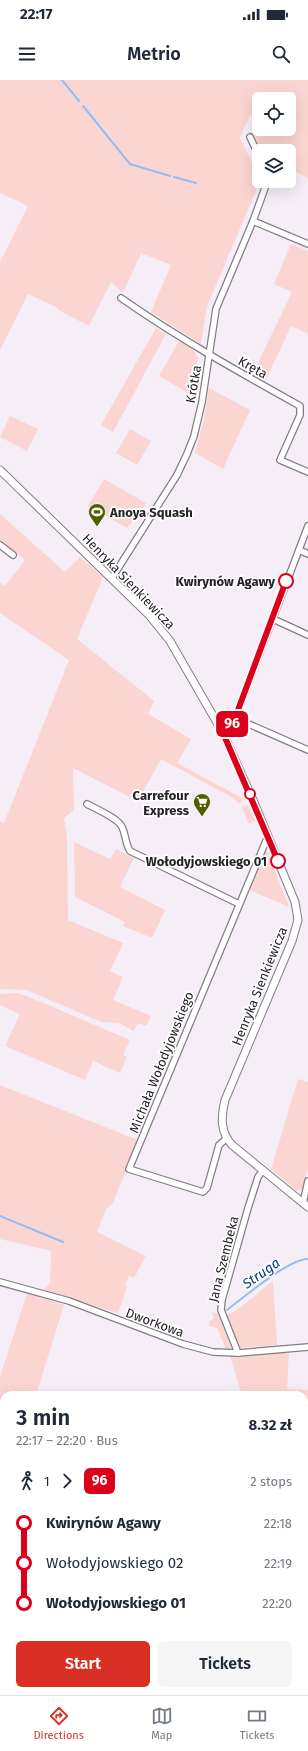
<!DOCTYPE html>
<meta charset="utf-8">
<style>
:root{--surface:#fff;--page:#f6f6f7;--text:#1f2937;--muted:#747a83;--line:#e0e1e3;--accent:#d93025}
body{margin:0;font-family:"Fira Sans",sans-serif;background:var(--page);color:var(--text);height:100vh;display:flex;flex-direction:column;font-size:15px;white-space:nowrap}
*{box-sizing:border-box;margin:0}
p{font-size:13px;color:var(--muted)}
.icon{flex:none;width:22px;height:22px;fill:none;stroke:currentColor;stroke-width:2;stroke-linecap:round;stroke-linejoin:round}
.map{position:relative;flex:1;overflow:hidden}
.side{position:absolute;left:0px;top:1311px;width:308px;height:304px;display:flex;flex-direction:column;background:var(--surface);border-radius:12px 12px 0 0;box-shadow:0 4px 16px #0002}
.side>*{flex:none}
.badge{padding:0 8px;border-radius:6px;font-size:14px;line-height:26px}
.buttons{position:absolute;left:252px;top:12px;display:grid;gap:8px}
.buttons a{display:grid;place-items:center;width:44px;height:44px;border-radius:6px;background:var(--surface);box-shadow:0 4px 16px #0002;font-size:20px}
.map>.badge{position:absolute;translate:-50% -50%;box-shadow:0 0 0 2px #fff}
.legs{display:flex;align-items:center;gap:6px;height:44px;padding:0 16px;font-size:13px}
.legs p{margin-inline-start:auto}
.summary{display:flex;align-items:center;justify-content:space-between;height:68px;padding:0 16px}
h1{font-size:22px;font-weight:600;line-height:30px}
.cta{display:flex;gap:8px;margin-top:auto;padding:8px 16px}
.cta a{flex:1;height:46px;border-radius:6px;background:var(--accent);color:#fff;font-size:16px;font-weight:600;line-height:46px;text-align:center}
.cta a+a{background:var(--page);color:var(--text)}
ul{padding:0 16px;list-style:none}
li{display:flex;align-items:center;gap:14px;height:40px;font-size:15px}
li i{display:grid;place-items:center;width:6px;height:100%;margin:0 5px;background:currentColor}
li i::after{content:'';width:10px;height:10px;margin:-5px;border:3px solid;border-radius:50%;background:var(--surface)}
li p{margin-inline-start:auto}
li:first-child i{background:linear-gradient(#0000 50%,currentColor 0)}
li:last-child i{background:linear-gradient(currentColor 50%,#0000 0)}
.status{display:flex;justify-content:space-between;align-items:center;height:28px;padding:0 20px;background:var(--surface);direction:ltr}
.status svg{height:11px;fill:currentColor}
header{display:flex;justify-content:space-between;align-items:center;height:52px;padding:0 16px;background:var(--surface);font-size:18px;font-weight:600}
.menu{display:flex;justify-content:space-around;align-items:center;height:56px;border-top:1px solid var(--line);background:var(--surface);font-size:11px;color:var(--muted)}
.menu a{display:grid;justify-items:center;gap:2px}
.menu .on{color:var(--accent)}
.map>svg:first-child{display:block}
.green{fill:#fbd5d2;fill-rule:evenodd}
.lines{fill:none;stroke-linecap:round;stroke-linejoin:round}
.stream{stroke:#95bdf2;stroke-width:2}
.minor-casing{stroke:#837d85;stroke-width:8}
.tertiary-casing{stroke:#837d85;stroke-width:9}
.secondary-casing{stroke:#837d85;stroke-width:10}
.minor{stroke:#fff;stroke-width:5.5}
.tertiary{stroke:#fff;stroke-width:7}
.secondary{stroke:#e6e3fe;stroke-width:8}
.line-1-casing{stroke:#fff;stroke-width:9}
.line-1{stroke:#db001b;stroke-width:6}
.stop-1-dot{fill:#fff;stroke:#db001b;stroke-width:2}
.labels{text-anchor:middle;stroke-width:3.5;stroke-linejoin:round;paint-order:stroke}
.street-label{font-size:13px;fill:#252226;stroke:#fff}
.poi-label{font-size:13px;font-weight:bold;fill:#252226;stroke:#fff;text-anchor:start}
.stop-label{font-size:13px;font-weight:bold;fill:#252226;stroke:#fff;text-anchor:end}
.water-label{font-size:14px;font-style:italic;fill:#083c76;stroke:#fff}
</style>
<div class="status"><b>22:17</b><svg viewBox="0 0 49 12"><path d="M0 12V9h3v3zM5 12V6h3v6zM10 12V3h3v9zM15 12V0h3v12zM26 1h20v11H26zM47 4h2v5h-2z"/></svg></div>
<header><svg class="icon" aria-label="menu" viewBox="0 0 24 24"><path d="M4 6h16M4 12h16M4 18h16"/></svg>Metrio<svg class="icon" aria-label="search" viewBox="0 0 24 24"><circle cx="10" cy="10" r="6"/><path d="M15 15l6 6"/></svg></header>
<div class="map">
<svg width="308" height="1615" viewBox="0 0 308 1615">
<rect width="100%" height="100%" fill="#f5eef7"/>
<!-- green -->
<g class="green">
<path d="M0,0H308V98L289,89V71H262L256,59L251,33L240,58L255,89L256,111L207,226L201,264L151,232L171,185L141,173L123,213L111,202L89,246L58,230V228L28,214L0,270V182L28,126L0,113ZM259,19H289V49H259Z"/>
<polygon points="291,164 308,171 308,254 291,246 265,302 252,295 292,212 274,204"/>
<polygon points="156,248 166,254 113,352 101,345"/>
<polygon points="179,261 193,269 198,278 193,316 159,296"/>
<polygon points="209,308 250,330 223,389 195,373 204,339"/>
<polygon points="10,336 38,349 27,371 0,357"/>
<polygon points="130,349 151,361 137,385 116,373"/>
<polygon points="104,399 146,423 143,429 127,448 88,426"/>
<polygon points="0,434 65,492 80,477 103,497 77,559 154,621 148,634 191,659 177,683 244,719 239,724 233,718 161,679 138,721 73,688 74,730 64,738 67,757 68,840 123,863 110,891 123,897 113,920 151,936 146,946 138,943 134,951 119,943 102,942 26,910 0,909 0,741 4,743 69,580 0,533 0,502 5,506 25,480 0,461"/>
<polygon points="248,725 255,741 249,744 242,727"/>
<polygon points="74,762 110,779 116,769 134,778 120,807 165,830 152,858 123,846 125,842 75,817"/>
<polygon points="266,768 289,827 248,809 264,769"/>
<polygon points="17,913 27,916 130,960 123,975 127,977 120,993 93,981 85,1000 5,966 20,934 0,925 0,914"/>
<polygon points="298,999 308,1002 308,1088 303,1109 297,1111 271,1089"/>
<polygon points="0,1005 138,1060 113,1123 106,1129 97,1152 146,1176 134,1198 129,1196 125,1204 127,1207 118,1233 43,1210 50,1204 51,1171 0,1159"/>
<path d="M273,1201L277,1265L237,1268L225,1236C243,1228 257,1213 273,1201Z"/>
<polygon points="27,1213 64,1225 36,1315 4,1315 4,1350 0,1348 0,1297"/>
<polygon points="212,1232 219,1234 231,1269 226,1269 217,1248 209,1246 209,1242 214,1238"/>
<polygon points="289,1271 287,1309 308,1310 308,1381 304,1381 304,1315 242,1315 230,1276"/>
<polygon points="246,1611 280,1611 278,1615 246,1615"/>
</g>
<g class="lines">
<!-- stream -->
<g class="stream">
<polyline points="62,0 79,21"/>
<polyline points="83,26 130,84 170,96"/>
<polyline points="174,97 196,103"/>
<polyline points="0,1136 63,1162"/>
<path d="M227,1230C243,1218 290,1178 308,1179"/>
<polyline points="250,1611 250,1615"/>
</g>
<defs>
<g id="minor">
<polyline points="250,57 259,76"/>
<polyline points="253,141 308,164"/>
<path d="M121,218C178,258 239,292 300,326V335L280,380L308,392"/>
<polyline points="0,465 13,475"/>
<polyline points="299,470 308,474"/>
<polyline points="112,498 177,395 187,374 194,356 202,322 216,229 253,141 265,108 264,101"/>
<polyline points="273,539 308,555"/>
<polyline points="235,638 308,670"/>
<polyline points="223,653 230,648 235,638 308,446"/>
<path d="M87,724C96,729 118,738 122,747C126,755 125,763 130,771L239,824"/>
<polyline points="226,1059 219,1065 207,1108 203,1112 129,1089 268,756"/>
<polyline points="303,1123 308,1101"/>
<polyline points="0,1202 69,1221 183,1264 213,1272 238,1273 308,1267"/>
<polyline points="238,1273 221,1230 222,1220 248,1128 258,1097 263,1090"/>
<polyline points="304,1462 308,1461"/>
<polyline points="17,1615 19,1611"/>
</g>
<path id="tertiary" d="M0,390L149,535L170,561L223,653L253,720L295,822L298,840L292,861L225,1020C221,1037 220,1052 232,1065L308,1127"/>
<g id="secondary">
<polyline points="0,1458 4,1459"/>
<polyline points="304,1556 308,1557"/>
</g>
</defs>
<!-- minor casing -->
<use href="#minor" class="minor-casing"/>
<!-- tertiary casing -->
<use href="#tertiary" class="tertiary-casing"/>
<!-- secondary casing -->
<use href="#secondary" class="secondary-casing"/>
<!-- minor -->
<use href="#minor" class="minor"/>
<!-- tertiary -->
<use href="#tertiary" class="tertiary"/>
<!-- secondary -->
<use href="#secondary" class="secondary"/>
</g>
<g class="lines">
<defs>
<polyline id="line-1" points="278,781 223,653 230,648 235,638 286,501"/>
</defs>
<!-- line-1 casing -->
<use href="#line-1" class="line-1-casing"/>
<!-- line-1 -->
<use href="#line-1" class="line-1"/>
</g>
<!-- icons -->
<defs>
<symbol id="stadium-pin" viewBox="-11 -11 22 30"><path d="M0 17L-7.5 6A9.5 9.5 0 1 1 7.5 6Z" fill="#4f5e00" stroke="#fff"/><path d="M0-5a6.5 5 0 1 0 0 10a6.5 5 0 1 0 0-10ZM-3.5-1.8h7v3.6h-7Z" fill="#fff"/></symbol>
<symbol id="supermarket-pin" viewBox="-11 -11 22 30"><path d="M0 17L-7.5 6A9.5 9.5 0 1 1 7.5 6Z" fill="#4f5e00" stroke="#fff"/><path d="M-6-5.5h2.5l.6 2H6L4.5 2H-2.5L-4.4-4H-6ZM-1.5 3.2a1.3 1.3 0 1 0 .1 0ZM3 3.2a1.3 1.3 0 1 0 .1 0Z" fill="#fff"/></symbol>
</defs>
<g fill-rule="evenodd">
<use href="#stadium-pin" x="87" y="422" width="20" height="27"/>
<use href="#supermarket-pin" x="192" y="712" width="20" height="27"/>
</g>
<!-- markers -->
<g class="stop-1-dot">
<circle cx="286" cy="501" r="7"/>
<circle cx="250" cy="714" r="5"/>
<circle cx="278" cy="781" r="7"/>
</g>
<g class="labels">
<!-- street labels -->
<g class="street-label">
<text transform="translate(253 287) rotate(29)" y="5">Kręta</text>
<text transform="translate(193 304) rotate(-80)" y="5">Krótka</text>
<text transform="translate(129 501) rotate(46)" y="5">Henryka Sienkiewicza</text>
<text transform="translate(259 906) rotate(-68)" y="5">Henryka Sienkiewicza</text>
<text transform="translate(161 982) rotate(-68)" y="5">Michała Wołodyjowskiego</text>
<text transform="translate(223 1179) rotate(-76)" y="5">Jana Szembeka</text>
<text transform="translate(155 1242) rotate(20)" y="5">Dworkowa</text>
</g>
<!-- poi labels -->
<g class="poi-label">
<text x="110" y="437">Anoya Squash</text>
<text x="189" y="720" text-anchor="end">Carrefour<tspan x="189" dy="15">Express</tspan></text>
</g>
<!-- stop labels -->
<g class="stop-label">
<text x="275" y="506">Kwirynów Agawy</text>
<text x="267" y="786">Wołodyjowskiego 01</text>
</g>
<!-- water labels -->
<g class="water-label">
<text transform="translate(261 1193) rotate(-35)" y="5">Struga</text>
</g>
</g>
</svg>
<div class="buttons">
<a><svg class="icon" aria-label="locate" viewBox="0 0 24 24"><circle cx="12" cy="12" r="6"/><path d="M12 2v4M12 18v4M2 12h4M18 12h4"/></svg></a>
<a><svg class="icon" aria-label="layers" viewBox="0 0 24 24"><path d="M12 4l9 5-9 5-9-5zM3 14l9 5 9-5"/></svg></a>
</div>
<b class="badge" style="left:232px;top:644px;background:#db001b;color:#fff">96</b>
<section class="side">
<div class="summary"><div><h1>3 min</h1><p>22:17 – 22:20 · Bus</p></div><b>8.32 zł</b></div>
<div class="legs"><svg class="icon" aria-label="walk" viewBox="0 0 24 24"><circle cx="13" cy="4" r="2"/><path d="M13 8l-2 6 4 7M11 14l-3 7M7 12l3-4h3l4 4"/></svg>1<svg class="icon" aria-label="forward" viewBox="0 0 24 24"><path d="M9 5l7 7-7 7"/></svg><b class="badge" style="background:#db001b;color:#fff">96</b><p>2 stops</p></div>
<ul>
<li><i style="color:#db001b"></i><b>Kwirynów Agawy</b><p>22:18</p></li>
<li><i style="color:#db001b"></i><span>Wołodyjowskiego 02</span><p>22:19</p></li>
<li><i style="color:#db001b"></i><b>Wołodyjowskiego 01</b><p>22:20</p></li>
</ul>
<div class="cta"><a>Start</a><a>Tickets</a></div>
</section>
</div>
<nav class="menu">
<a class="on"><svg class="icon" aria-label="directions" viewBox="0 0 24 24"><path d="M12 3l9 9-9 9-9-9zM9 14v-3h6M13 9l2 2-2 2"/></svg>Directions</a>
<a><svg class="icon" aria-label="map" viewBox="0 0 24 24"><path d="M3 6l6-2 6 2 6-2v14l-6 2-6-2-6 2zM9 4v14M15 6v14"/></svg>Map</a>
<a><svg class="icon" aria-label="tickets" viewBox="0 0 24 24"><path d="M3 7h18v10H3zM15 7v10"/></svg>Tickets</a>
</nav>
